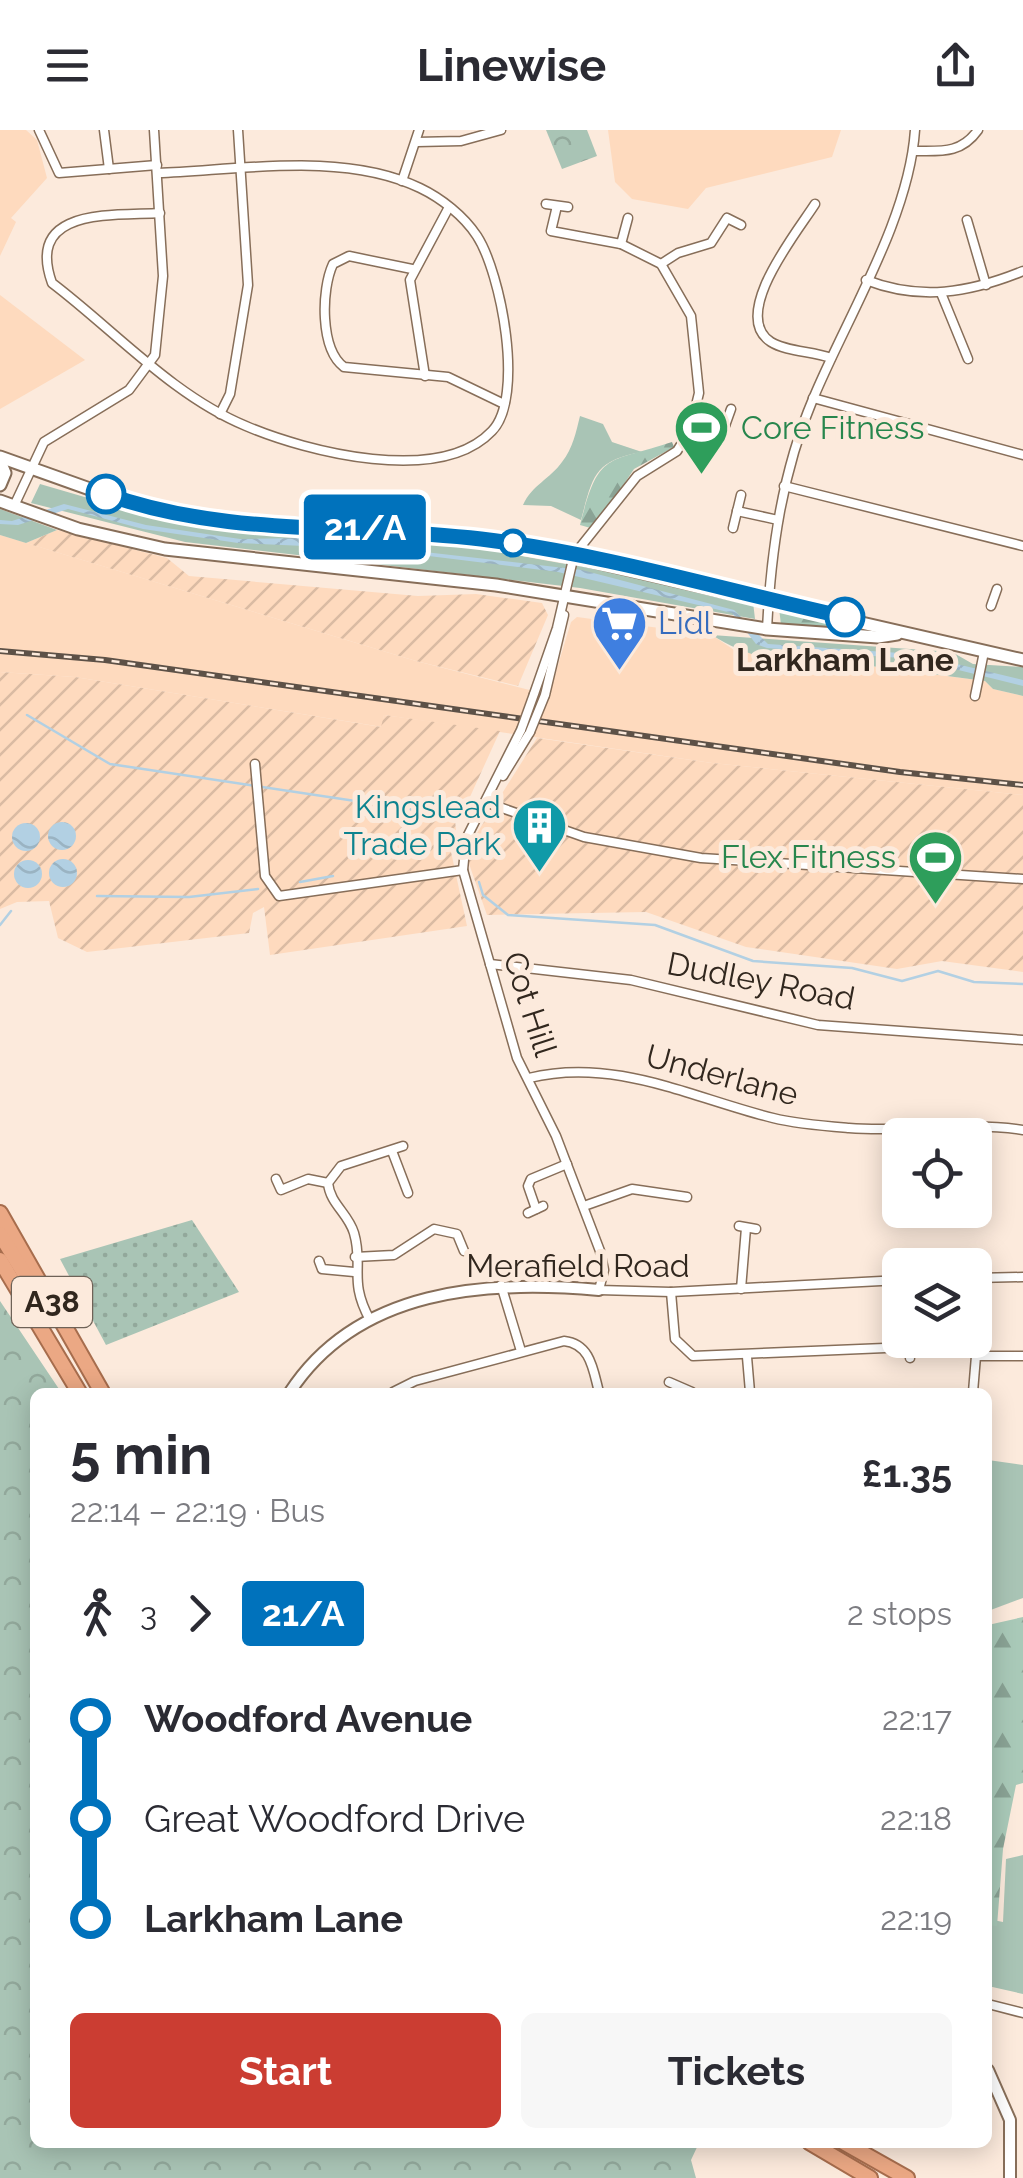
<!DOCTYPE html>
<meta charset="utf-8">
<style>
:root{--surface:#fff;--page:#f7f7f7;--text:#2b2b33;--muted:#7c7c81;--accent:#cb3d32}
body{margin:0;font-family:Raleway,sans-serif;background:var(--page);color:var(--text);height:100vh;display:flex;flex-direction:column;font-size:38px;white-space:nowrap}
*{box-sizing:border-box;margin:0}
p{font-size:32px;color:var(--muted)}
.icon{flex:none;width:55px;height:55px;fill:none;stroke:currentColor;stroke-width:2;stroke-linecap:round;stroke-linejoin:round}
.map{position:relative;flex:1;overflow:hidden}
.details{position:absolute;left:30px;top:1258px;width:962px;height:760px;display:flex;flex-direction:column;background:var(--surface);border-radius:15px;box-shadow:0 5px 25px #0003}
.details>*{flex:none}
.badge{padding:0 20px;border-radius:8px;font-size:35px;line-height:65px}
.tools{position:absolute;left:882px;top:988px;display:grid;gap:20px}
.tools a{display:grid;place-items:center;width:110px;height:110px;border-radius:15px;background:var(--surface);box-shadow:0 5px 25px #0003;font-size:50px}
.map>.badge{position:absolute;translate:-50% -50%;box-shadow:0 0 0 5px #fff}
.legs{display:flex;align-items:center;gap:15px;height:110px;padding:0 40px;font-size:32px}
.legs p{margin-inline-start:auto}
.summary{display:flex;align-items:center;justify-content:space-between;height:170px;padding:0 40px}
h1{font-size:55px;font-weight:700;line-height:75px}
.cta{display:flex;gap:20px;margin-top:auto;padding:20px 40px}
.cta a{flex:1;height:115px;border-radius:15px;background:var(--accent);color:#fff;font-size:40px;font-weight:700;line-height:115px;text-align:center}
.cta a+a{background:var(--page);color:var(--text)}
ul{padding:0 40px;list-style:none}
li{display:flex;align-items:center;gap:35px;height:100px;font-size:38px}
li i{display:grid;place-items:center;width:15px;height:100%;margin:0 12px;background:currentColor}
li i::after{content:'';width:25px;height:25px;margin:-12px;border:8px solid;border-radius:50%;background:var(--surface)}
li p{margin-inline-start:auto}
li:first-child i{background:linear-gradient(#0000 50%,currentColor 0)}
li:last-child i{background:linear-gradient(currentColor 50%,#0000 0)}
header{display:flex;justify-content:space-between;align-items:center;height:130px;padding:0 40px;background:var(--surface);font-size:45px;font-weight:700}
.map>svg:first-child{display:block}
.built{fill:#fedabe}
.industrial{fill:url(#industrial-furrows)}
.grass{fill:#a9c4b5}
.forest{fill:url(#forest-firs)}
.park{fill:url(#park-crowns)}
.garden{fill:url(#garden-dots)}
.water{fill:url(#water-waves)}
.lines{fill:none;stroke-linecap:round;stroke-linejoin:round}
.stream{stroke:#b2d0e3;stroke-width:2.5}
.minor-casing{stroke:#876e59;stroke-width:11}
.tertiary-casing{stroke:#876e59;stroke-width:14}
.secondary-casing{stroke:#876e59;stroke-width:15}
.trunk-casing{stroke:#a76d4d;stroke-width:18}
.minor{stroke:#fff;stroke-width:8}
.tertiary{stroke:#fff;stroke-width:10}
.secondary{stroke:#fff;stroke-width:11}
.trunk{stroke:#eba884;stroke-width:14}
.rail-casing{stroke:#5d5147;stroke-width:6}
.rail{stroke:#fceadc;stroke-width:2.5;stroke-dasharray:8;stroke-linecap:butt}
.minor-bridge-casing{stroke:#876e59;stroke-width:11;stroke-linecap:butt}
.minor-bridge{stroke:#fff;stroke-width:8}
.line-1-casing{stroke:#fff;stroke-width:22}
.line-1{stroke:#0072bc;stroke-width:15}
.stop-1-dot{fill:#fff;stroke:#0072bc;stroke-width:5}
.labels{text-anchor:middle;stroke-width:10;stroke-linejoin:round;paint-order:stroke}
.shield{fill:#fceadc;stroke:#6e6257;stroke-width:2.5}
.shield-label{font-size:30px;font-weight:bold;fill:#31271e}
.leisure-label{font-size:32px;fill:#27864d;stroke:#fceadc;text-anchor:start}
.shop-label{font-size:32px;fill:#366cbe;stroke:#fceadc;text-anchor:start}
.stop-label{font-size:32px;font-weight:bold;fill:#31271e;stroke:#fceadc}
.culture-label{font-size:32px;fill:#0d838f;stroke:#fceadc;text-anchor:end}
.street-label{font-size:32px;fill:#31271e;stroke:#fceadc}
</style>
<header><svg class="icon" aria-label="menu" viewBox="0 0 24 24"><path d="M4 6h16M4 12h16M4 18h16"/></svg>Linewise<svg class="icon" aria-label="share" viewBox="0 0 24 24"><path d="M12 15V3M7 8l5-5 5 5M5 13v7h14v-7"/></svg></header>
<div class="map">
<svg width="1023" height="2048" viewBox="0 0 1023 2048">
<defs>
<pattern id="industrial-furrows" width="10" height="10" patternUnits="userSpaceOnUse" patternTransform="scale(2.5)"><rect width="10" height="10" fill="#fedabe"/><path d="M-1 1l2-2M0 10L10 0M9 11l2-2" fill="none" stroke="#dabba3"/></pattern>
<pattern id="forest-firs" width="22" height="20" patternUnits="userSpaceOnUse" patternTransform="scale(2.5)"><rect width="22" height="20" fill="#a9c9b8"/><path d="M5 1l3.5 6h-7zM16 11l3.5 6h-7z" fill="#8aa395"/></pattern>
<pattern id="park-crowns" width="20" height="18" patternUnits="userSpaceOnUse" patternTransform="scale(2.5)"><rect width="20" height="18" fill="#a9c4b5"/><path d="M2 6a3 3 0 1 1 6 0M12 15a3 3 0 1 1 6 0" fill="none" stroke="#92a89b"/></pattern>
<pattern id="garden-dots" width="8" height="8" patternUnits="userSpaceOnUse" patternTransform="scale(2.5)"><rect width="8" height="8" fill="#a9c4b5"/><path d="M2 2h.1M6 6h.1" fill="none" stroke="#92a89b" stroke-width="1.8" stroke-linecap="round"/></pattern>
<pattern id="water-waves" width="16" height="10" patternUnits="userSpaceOnUse" patternTransform="scale(2.5)"><rect width="16" height="10" fill="#b2d0e3"/><path d="M0 5q4-4 8 0t8 0" fill="none" stroke="#9ab3c2"/></pattern>
</defs>
<rect width="100%" height="100%" fill="#fceadc"/>
<!-- built -->
<g class="built">
<polygon points="0,0 26,0 37,10 47,48 11,88 16,92 0,126"/>
<polygon points="608,0 841,0 832,27 706,58 688,79 632,69 615,52"/>
<polygon points="0,165 85,230 0,279"/>
<polygon points="0,405 416,531 549,565 571,492 577,487 712,505 734,520 869,543 870,536 985,551 993,559 1023,566 1023,665 712,633 384,585 382,597 75,547 0,542"/>
</g>
<!-- industrial -->
<g class="industrial">
<polygon points="57,400 167,428 189,446 418,466 476,464 542,473 548,485 518,556 416,531 26,413"/>
<polygon points="0,542 75,547 381,597 384,585 500,601 464,680 454,680 456,700 450,717 467,796 270,825 264,777 253,783 249,803 87,822 58,808 49,771 17,772 0,779"/>
<polygon points="537,608 712,633 1023,665 1023,842 942,831 897,839 746,817 646,782 487,785 468,731 472,711"/>
</g>
<!-- grass -->
<g class="grass">
<path d="M580,286L603,294L612,312L642,322C594,331 593,345 581,390L551,376L523,375C532,355 550,349 562,332C573,318 576,302 580,286Z"/>
<polygon points="40,354 136,382 239,401 406,405 560,433 580,436 582,432 753,472 755,489 580,458 185,412 31,373"/>
<polygon points="0,379 57,400 26,413 0,405"/>
<path d="M712,505L952,522L973,534L1023,537V566L993,559L985,551L871,536L869,544C815,536 757,535 712,505Z"/>
<polygon points="988,1330 1023,1335 1023,1468 988,1481"/>
<polygon points="1023,1725 1023,1864 988,1856 988,1789 1003,1792 1006,1729"/>
</g>
<!-- forest -->
<g class="forest">
<path d="M672,312L674,317L634,339L594,399L580,395C599,321 605,334 672,312Z"/>
<polygon points="779,478 860,496 861,500 781,495"/>
<polygon points="1023,1487 1023,1653 1016,1655 1003,1719 997,1796 988,1795 988,1495"/>
</g>
<!-- park -->
<g class="park">
<polygon points="546,0 587,0 597,26 562,39"/>
<polygon points="0,1171 61,1262 35,1262 35,2012 699,2013 691,2030 696,2048 0,2048"/>
</g>
<!-- garden -->
<polygon class="garden" points="192,1090 239,1162 106,1215 60,1129"/>
<!-- water -->
<g class="water">
<polygon points="64,374 146,395 240,409 302,408 582,440 734,480 768,514 915,524 1023,550 1023,556 914,529 767,518 756,514 732,483 558,442 372,419 238,413 143,399 68,379 18,395 0,394 0,390 12,391"/>
<circle cx="62" cy="706" r="14"/>
<circle cx="26" cy="707" r="14"/>
<circle cx="63" cy="743" r="14"/>
<circle cx="28" cy="744" r="14"/>
</g>
<g class="lines">
<!-- stream -->
<g class="stream">
<polyline points="27,585 110,634 455,686"/>
<polyline points="300,752 333,746"/>
<polyline points="479,752 483,765 508,785 655,795 753,831 852,838 902,851 938,841 974,852 1023,854"/>
<polyline points="97,766 189,767 258,759"/>
<polyline points="0,795 11,781"/>
</g>
<defs>
<g id="minor">
<polyline points="39,0 59,43 157,35"/>
<polyline points="104,0 109,39"/>
<polyline points="417,12 461,11 501,0"/>
<path d="M914,21C941,21 961,24 978,0"/>
<path d="M158,43C239,40 344,21 420,58C441,68 464,86 477,106C501,143 525,267 492,301C440,356 307,322 246,296C173,266 114,200 52,153C25,77 112,86 160,83"/>
<polyline points="402,51 419,0"/>
<polyline points="546,74 568,77"/>
<path d="M815,74C798,101 729,185 771,212C787,222 813,221 831,228"/>
<polyline points="967,90 986,155"/>
<polyline points="621,114 628,88"/>
<polyline points="661,134 678,123 711,113 727,88 741,95"/>
<path d="M412,139L349,126L333,134C321,160 320,219 344,237L448,247L504,274"/>
<path d="M866,150C920,171 969,163 1023,141"/>
<polyline points="941,163 968,229"/>
<polyline points="425,246 410,150 449,77"/>
<polyline points="813,268 1023,325"/>
<polyline points="220,284 230,264 248,155 238,0"/>
<polyline points="695,284 725,295"/>
<polyline points="721,307 731,279"/>
<polyline points="784,356 1023,416"/>
<polyline points="14,376 44,312 129,260 155,225 163,146 154,0"/>
<polyline points="737,381 778,390"/>
<polyline points="733,398 741,365"/>
<polyline points="991,476 997,459"/>
<path d="M767,499C771,421 782,342 813,269C847,187 909,89 915,0"/>
<polyline points="534,564 557,498 574,425 637,346 677,321 690,300 699,263 691,186 661,134 621,114 551,101 557,76"/>
<polyline points="545,565 564,485"/>
<polyline points="975,566 984,522"/>
<polyline points="521,600 466,709 463,740 517,928 556,1006 600,1121 604,1140 599,1160 671,1162 900,1150"/>
<polyline points="255,634 265,746 279,766 463,740"/>
<polyline points="503,646 530,602"/>
<polyline points="485,672 584,707 701,728 1023,749"/>
<polyline points="490,834 631,850 818,895 1023,910"/>
<path d="M529,948C615,927 692,968 773,988C797,994 824,996 849,998C908,1003 964,991 1023,1000"/>
<polyline points="392,1021 408,1063"/>
<polyline points="276,1049 281,1060 308,1049 328,1053"/>
<polyline points="584,1076 632,1059 687,1067"/>
<polyline points="536,1079 528,1056 531,1049 567,1034"/>
<polyline points="528,1083 543,1076"/>
<polyline points="739,1096 756,1099"/>
<polyline points="355,1127 394,1125 434,1099 457,1104 464,1121"/>
<polyline points="319,1131 322,1139 354,1142"/>
<polyline points="975,1148 1023,1147"/>
<polyline points="501,1155 521,1221"/>
<polyline points="741,1159 746,1098"/>
<polyline points="671,1162 675,1209 693,1226 909,1217"/>
<path d="M370,1190C348,1150 364,1137 354,1103C348,1083 330,1074 328,1053L341,1036L403,1016"/>
<polyline points="909,1210 910,1228"/>
<polyline points="747,1227 750,1262"/>
<polyline points="669,1252 692,1262"/>
<path d="M393,1262L415,1251L564,1211C591,1214 593,1240 599,1262"/>
<polyline points="973,1262 976,1226 1023,1226"/>
<polyline points="988,1874 1023,1883"/>
</g>
<g id="tertiary">
<path d="M290,1262C358,1158 487,1150 599,1160"/>
<polyline points="988,1940 1010,1990 1010,2048"/>
</g>
<g id="secondary">
<polyline points="0,327 143,378 214,391 392,398 513,413 1023,530"/>
<polyline points="0,331 5,343 0,355"/>
<polyline points="0,371 78,399 165,419 496,455 767,499 878,507 897,504"/>
</g>
<g id="trunk">
<polyline points="0,1083 102,1262"/>
<polyline points="0,1104 44,1176"/>
<polyline points="0,1130 79,1262"/>
<polyline points="809,2012 870,2048"/>
<polyline points="843,2012 907,2048"/>
</g>
</defs>
<!-- minor casing -->
<use href="#minor" class="minor-casing"/>
<!-- tertiary casing -->
<use href="#tertiary" class="tertiary-casing"/>
<!-- secondary casing -->
<use href="#secondary" class="secondary-casing"/>
<!-- trunk casing -->
<use href="#trunk" class="trunk-casing"/>
<!-- minor -->
<use href="#minor" class="minor"/>
<!-- tertiary -->
<use href="#tertiary" class="tertiary"/>
<!-- secondary -->
<use href="#secondary" class="secondary"/>
<!-- trunk -->
<use href="#trunk" class="trunk"/>
<defs>
<polyline id="rail" points="0,521 105,530 900,642 1023,655"/>
</defs>
<!-- rail casing -->
<use href="#rail" class="rail-casing"/>
<!-- rail -->
<use href="#rail" class="rail"/>
<defs>
<g id="minor-bridge">
<polyline points="521,600 534,564"/>
<polyline points="530,602 545,565"/>
</g>
</defs>
<!-- minor-bridge casing -->
<use href="#minor-bridge" class="minor-bridge-casing"/>
<!-- minor-bridge -->
<use href="#minor-bridge" class="minor-bridge"/>
</g>
<g class="lines">
<defs>
<path id="line-1" d="M106,364C225,407 356,394 481,409C604,424 724,460 845,487"/>
</defs>
<!-- line-1 casing -->
<use href="#line-1" class="line-1-casing"/>
<!-- line-1 -->
<use href="#line-1" class="line-1"/>
</g>
<!-- icons -->
<defs>
<symbol id="stadium-pin" viewBox="-11 -11 22 30"><path d="M0 17L-7.5 6A9.5 9.5 0 1 1 7.5 6Z" fill="#2e9e5b" stroke="#fceadc"/><path d="M0-5a6.5 5 0 1 0 0 10a6.5 5 0 1 0 0-10ZM-3.5-1.8h7v3.6h-7Z" fill="#fff"/></symbol>
<symbol id="supermarket-pin" viewBox="-11 -11 22 30"><path d="M0 17L-7.5 6A9.5 9.5 0 1 1 7.5 6Z" fill="#3f7fe0" stroke="#fceadc"/><path d="M-6-5.5h2.5l.6 2H6L4.5 2H-2.5L-4.4-4H-6ZM-1.5 3.2a1.3 1.3 0 1 0 .1 0ZM3 3.2a1.3 1.3 0 1 0 .1 0Z" fill="#fff"/></symbol>
<symbol id="building-pin" viewBox="-11 -11 22 30"><path d="M0 17L-7.5 6A9.5 9.5 0 1 1 7.5 6Z" fill="#0f9aa8" stroke="#fceadc"/><path d="M-4-6H4V6H1V3H-1V6H-4ZM-2.5-4.3h1.7v1.8h-1.7ZM.8-4.3h1.7v1.8H.8ZM-2.5-1h1.7V.8h-1.7ZM.8-1h1.7V.8H.8Z" fill="#fff"/></symbol>
</defs>
<g fill-rule="evenodd">
<use href="#stadium-pin" x="670" y="266" width="63" height="86"/>
<use href="#supermarket-pin" x="588" y="462" width="63" height="86"/>
<use href="#building-pin" x="508" y="664" width="63" height="86"/>
<use href="#stadium-pin" x="904" y="696" width="63" height="86"/>
</g>
<!-- markers -->
<g class="stop-1-dot">
<circle cx="106" cy="364" r="18"/>
<circle cx="513" cy="413" r="12"/>
<circle cx="845" cy="487" r="18"/>
</g>
<g class="labels">
<!-- shield labels -->
<rect class="shield" x="12" y="1147" width="80" height="50" rx="8"/>
<g class="shield-label">
<text x="52" y="1182">A38</text>
</g>
<!-- leisure labels -->
<g class="leisure-label">
<text x="741" y="309">Core Fitness</text>
<text x="896" y="738" text-anchor="end">Flex Fitness</text>
</g>
<!-- shop labels -->
<g class="shop-label">
<text x="658" y="504">Lidl</text>
</g>
<!-- stop labels -->
<g class="stop-label">
<text x="845" y="541">Larkham Lane</text>
</g>
<!-- culture labels -->
<g class="culture-label">
<text x="501" y="688">Kingslead<tspan x="501" dy="37">Trade Park</tspan></text>
</g>
<!-- street labels -->
<g class="street-label">
<text transform="translate(761 851) rotate(11)" y="11">Dudley Road</text>
<text transform="translate(530 874) rotate(72)" y="11">Cot Hill</text>
<text transform="translate(722 945) rotate(15)" y="11">Underlane</text>
<text x="578" y="1147">Merafield Road</text>
</g>
</g>
</svg>
<div class="tools">
<a><svg class="icon" aria-label="locate" viewBox="0 0 24 24"><circle cx="12" cy="12" r="6"/><path d="M12 2v4M12 18v4M2 12h4M18 12h4"/></svg></a>
<a><svg class="icon" aria-label="layers" viewBox="0 0 24 24"><path d="M12 4l9 5-9 5-9-5zM3 14l9 5 9-5"/></svg></a>
</div>
<b class="badge" style="left:365px;top:397px;background:#0072bc;color:#fff">21/A</b>
<section class="details">
<div class="summary"><div><h1>5 min</h1><p>22:14 – 22:19 · Bus</p></div><b>£1.35</b></div>
<div class="legs"><svg class="icon" aria-label="walk" viewBox="0 0 24 24"><circle cx="13" cy="4" r="2"/><path d="M13 8l-2 6 4 7M11 14l-3 7M7 12l3-4h3l4 4"/></svg>3<svg class="icon" aria-label="forward" viewBox="0 0 24 24"><path d="M9 5l7 7-7 7"/></svg><b class="badge" style="background:#0072bc;color:#fff">21/A</b><p>2 stops</p></div>
<ul>
<li><i style="color:#0072bc"></i><b>Woodford Avenue</b><p>22:17</p></li>
<li><i style="color:#0072bc"></i><span>Great Woodford Drive</span><p>22:18</p></li>
<li><i style="color:#0072bc"></i><b>Larkham Lane</b><p>22:19</p></li>
</ul>
<div class="cta"><a>Start</a><a>Tickets</a></div>
</section>
</div>
